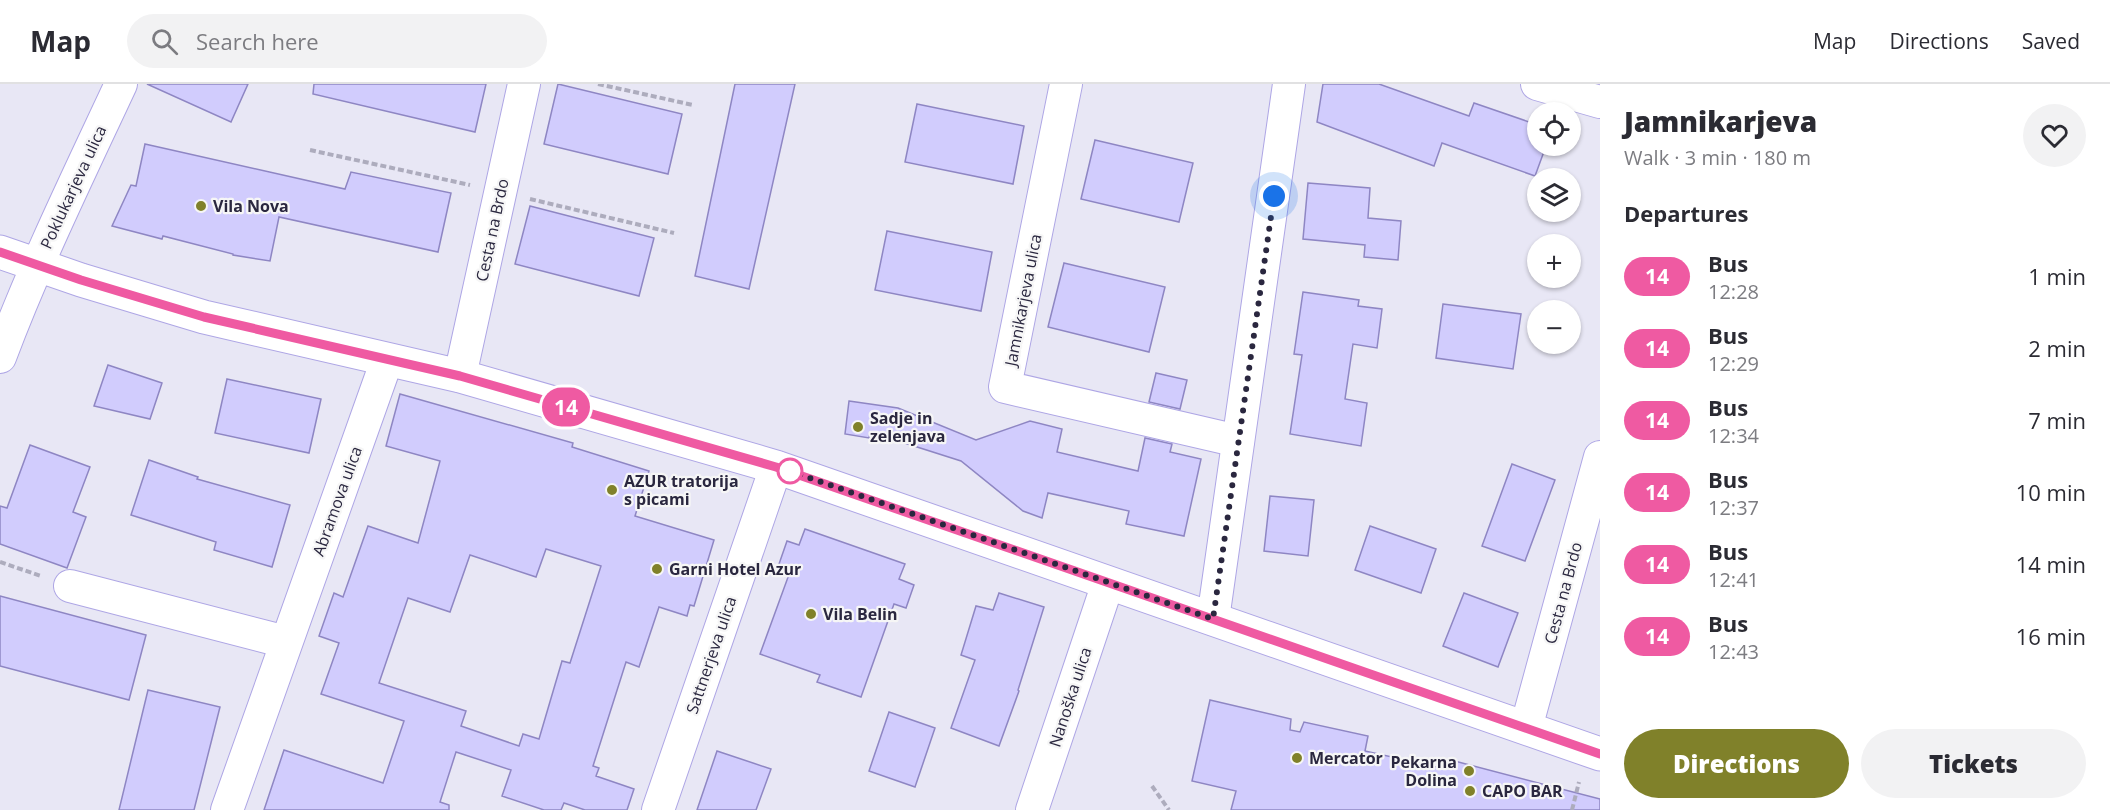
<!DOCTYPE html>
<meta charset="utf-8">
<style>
:root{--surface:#fff;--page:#f2f2f3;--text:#2b2b33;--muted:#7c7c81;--line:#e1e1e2;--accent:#80812a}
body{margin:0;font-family:"Open Sans",sans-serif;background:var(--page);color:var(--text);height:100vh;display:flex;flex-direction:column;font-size:22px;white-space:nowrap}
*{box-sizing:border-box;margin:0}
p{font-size:20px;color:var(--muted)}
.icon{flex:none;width:33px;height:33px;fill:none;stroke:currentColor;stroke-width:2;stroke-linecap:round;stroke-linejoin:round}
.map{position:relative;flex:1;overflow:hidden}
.details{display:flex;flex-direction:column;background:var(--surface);width:510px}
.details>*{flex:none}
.badge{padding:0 12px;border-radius:20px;font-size:21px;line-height:39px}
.fabs{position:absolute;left:1527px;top:18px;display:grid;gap:12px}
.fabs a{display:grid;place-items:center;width:54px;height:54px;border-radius:50%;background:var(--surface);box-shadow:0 2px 4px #0004;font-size:30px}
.you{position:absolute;width:30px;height:30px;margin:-15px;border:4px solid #fff;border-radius:50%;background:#1a73e8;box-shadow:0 0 0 9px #1a73e833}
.map>.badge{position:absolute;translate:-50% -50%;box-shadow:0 0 0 3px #fff}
h2{padding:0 24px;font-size:22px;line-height:54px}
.round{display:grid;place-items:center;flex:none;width:63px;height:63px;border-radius:32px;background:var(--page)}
.headline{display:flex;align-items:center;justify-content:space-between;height:102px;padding:0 24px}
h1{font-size:28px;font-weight:800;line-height:45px}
.button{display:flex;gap:12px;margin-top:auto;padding:12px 24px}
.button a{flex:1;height:69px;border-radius:36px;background:var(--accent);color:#fff;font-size:24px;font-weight:800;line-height:69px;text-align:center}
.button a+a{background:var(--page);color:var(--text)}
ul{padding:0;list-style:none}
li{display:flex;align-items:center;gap:18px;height:72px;padding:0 24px}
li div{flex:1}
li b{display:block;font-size:22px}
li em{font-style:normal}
li .badge{min-width:66px;font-weight:700;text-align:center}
header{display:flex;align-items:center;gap:36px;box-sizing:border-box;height:84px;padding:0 30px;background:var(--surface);border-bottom:2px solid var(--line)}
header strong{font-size:28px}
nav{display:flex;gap:33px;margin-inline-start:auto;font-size:21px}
.search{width:420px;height:54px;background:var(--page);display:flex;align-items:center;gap:15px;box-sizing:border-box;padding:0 21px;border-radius:33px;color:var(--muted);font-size:22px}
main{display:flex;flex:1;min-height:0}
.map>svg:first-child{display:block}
.building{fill:#d1ccfd;stroke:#8e86c3;stroke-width:1.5;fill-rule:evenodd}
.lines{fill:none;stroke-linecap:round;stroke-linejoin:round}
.street-casing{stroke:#aea6e5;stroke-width:34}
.secondary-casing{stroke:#aea6e5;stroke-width:35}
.path{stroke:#adacbd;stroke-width:4;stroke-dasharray:6 3;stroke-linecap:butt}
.street{stroke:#fff;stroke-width:32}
.secondary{stroke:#fff;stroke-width:33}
.line-casing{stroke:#fff;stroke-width:14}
.line{stroke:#ef5aa2;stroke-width:9}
.walk{stroke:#2a273f;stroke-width:6;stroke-dasharray:0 10.8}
.poi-dot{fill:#80812a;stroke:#f6f6f6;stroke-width:2}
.stop-dot{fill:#fff;stroke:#ef5aa2;stroke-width:3}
.labels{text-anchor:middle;stroke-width:4.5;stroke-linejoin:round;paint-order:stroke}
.street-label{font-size:16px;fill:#2a273f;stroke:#f6f6f6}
.poi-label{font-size:16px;font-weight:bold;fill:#2a273f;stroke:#f6f6f6;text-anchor:start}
</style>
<header>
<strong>Map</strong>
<div class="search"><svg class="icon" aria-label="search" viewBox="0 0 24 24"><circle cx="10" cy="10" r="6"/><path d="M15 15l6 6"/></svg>Search here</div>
<nav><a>Map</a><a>Directions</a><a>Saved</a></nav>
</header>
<main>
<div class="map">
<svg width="1600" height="726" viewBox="0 0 1600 726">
<rect width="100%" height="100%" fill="#e8e7f5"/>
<!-- building -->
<g class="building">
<polygon points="147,0 248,0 231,38"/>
<polygon points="314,0 486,0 475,48 313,10"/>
<polygon points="558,0 682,30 668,90 544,60"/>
<polygon points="735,0 795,0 749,205 695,192"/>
<polygon points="1323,0 1379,0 1469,32 1474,19 1538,41 1538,62 1546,62 1535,92 1442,59 1434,82 1317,38"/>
<polygon points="917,20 1024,42 1013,100 905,78"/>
<polygon points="1095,56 1193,79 1179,138 1081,115"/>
<polygon points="145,60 345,105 351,88 451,109 438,168 279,133 270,177 233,171 233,170 163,152 162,155 112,142 131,101 136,102"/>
<polygon points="1308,99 1370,104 1368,134 1401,137 1398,176 1364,173 1365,161 1303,155"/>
<polygon points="530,122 654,154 639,212 515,180"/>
<polygon points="887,147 992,168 981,227 875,206"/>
<polygon points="1064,179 1165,203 1149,268 1048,243"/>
<polygon points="1303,208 1359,216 1358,222 1382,225 1377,264 1353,260 1345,315 1367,319 1361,362 1290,350 1302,271 1294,270"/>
<polygon points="1443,220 1521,230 1513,285 1436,274"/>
<polygon points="108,281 162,299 150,335 94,322"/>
<polygon points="1156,289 1187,296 1180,325 1149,318"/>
<polygon points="227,295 321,315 309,369 215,349"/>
<path d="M400,310L573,359L572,363L649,387L635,432L714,456L694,522L690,521L687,532L659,523L639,583L626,578L593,682L599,684L596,692L634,705L627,726H585L564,719L561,726H544L502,712L511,686L456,668L440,718L449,721V726H264L284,666L383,699L404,637L321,610L339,559L319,552L334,509L343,513L368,442L418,459L440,377L386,362ZM546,465L601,482L570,579L562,577L539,655L523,650L519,662L461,642L466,627L379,599L408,514L450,528L470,471L536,493Z"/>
<polygon points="849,317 898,324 976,356 1030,337 1062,345 1057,368 1138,387 1145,354 1172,360 1170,368 1201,375 1184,452 1126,440 1129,427 1048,409 1042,434 1023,427 961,377 870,348 869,354 845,350"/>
<polygon points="30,361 90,383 73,428 86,433 67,484 0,460 0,422 7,424"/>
<polygon points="149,376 198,393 197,395 290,421 272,483 214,466 216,458 131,431"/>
<polygon points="1512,380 1555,396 1525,477 1482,462"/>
<polygon points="1270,412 1314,416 1308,472 1264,467"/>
<polygon points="1370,442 1436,465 1421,509 1355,486"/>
<polygon points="805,445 905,480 899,495 914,501 906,524 894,520 861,613 817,598 820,591 760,570 791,485 779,480 787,457 799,461"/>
<polygon points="999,509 1044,523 1018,606 1019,607 999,662 951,644 975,576 961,571 976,522 993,526"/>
<polygon points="1464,509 1518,529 1498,583 1443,562"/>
<polygon points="0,512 146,551 129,616 0,582"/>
<polygon points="148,606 220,623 194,726 119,726"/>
<polygon points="1210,616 1291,635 1290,646 1300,648 1304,638 1368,652 1365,667 1441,684 1443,674 1600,715 1600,726 1231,726 1236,707 1192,697"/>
<polygon points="889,628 935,644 915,703 869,687"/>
<polygon points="717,667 771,685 756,726 697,726"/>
</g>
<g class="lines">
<defs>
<g id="street">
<polyline points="1066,0 1005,303 1238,357"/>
<polyline points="1537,0 1600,18"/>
<path d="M0,273C35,180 79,90 121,0"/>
<polyline points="460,292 524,0"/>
<polyline points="70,502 286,558"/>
<polyline points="1213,535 1289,0"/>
<polyline points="1526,644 1600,373"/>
<polyline points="227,726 387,276"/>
<polyline points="658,726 776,383"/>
<polyline points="1032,726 1108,499"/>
</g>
<polyline id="secondary" points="0,168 81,196 204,233 460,292 776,383 1600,670"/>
</defs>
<!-- street casing -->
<use href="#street" class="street-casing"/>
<!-- secondary casing -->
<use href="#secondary" class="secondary-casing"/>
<!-- path -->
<g class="path">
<polyline points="598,0 693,21"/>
<polyline points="310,66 470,101"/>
<polyline points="530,115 674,149"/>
<polyline points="0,478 41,492"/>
<polyline points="1152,702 1169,726"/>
<polyline points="1572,726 1579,698"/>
</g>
<!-- street -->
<use href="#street" class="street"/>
<!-- secondary -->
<use href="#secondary" class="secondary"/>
</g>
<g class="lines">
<defs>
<polyline id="line" points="0,168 81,196 204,233 460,292 776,383 1600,670"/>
</defs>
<!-- line casing -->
<use href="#line" class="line-casing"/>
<!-- line -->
<use href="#line" class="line"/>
<!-- walk -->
<polyline class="walk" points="790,387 1213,535 1274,112"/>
</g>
<!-- markers -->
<g class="poi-dot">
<circle cx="201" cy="122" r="6"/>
<circle cx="858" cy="343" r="6"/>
<circle cx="612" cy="406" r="6"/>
<circle cx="657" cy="485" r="6"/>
<circle cx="811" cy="530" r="6"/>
<circle cx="1297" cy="674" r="6"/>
<circle cx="1469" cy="687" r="6"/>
<circle cx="1470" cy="707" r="6"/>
</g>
<circle class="stop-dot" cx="790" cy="387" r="12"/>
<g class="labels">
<!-- street labels -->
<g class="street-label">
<text transform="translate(73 103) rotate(-65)" y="6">Poklukarjeva ulica</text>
<text transform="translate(492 146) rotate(-78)" y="6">Cesta na Brdo</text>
<text transform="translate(1023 216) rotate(-79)" y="6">Jamnikarjeva ulica</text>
<text transform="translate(337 417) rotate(-70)" y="6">Abramova ulica</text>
<text transform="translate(1563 509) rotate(-75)" y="6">Cesta na Brdo</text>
<text transform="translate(711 571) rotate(-71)" y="6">Sattnerjeva ulica</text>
<text transform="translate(1070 613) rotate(-72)" y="6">Nanoška ulica</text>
</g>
<!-- poi labels -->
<g class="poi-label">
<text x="213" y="128">Vila Nova</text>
<text x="870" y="340">Sadje in<tspan x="870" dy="18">zelenjava</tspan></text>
<text x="624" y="403">AZUR tratorija<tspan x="624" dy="18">s picami</tspan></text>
<text x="669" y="491">Garni Hotel Azur</text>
<text x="823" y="536">Vila Belin</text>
<text x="1309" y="680">Mercator</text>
<text x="1457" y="684" text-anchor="end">Pekarna<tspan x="1457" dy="18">Dolina</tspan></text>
<text x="1482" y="713">CAPO BAR</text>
</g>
</g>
</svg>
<div class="fabs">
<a><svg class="icon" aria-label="locate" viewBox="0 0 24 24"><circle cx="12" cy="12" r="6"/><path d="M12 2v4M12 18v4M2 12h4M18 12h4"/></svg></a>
<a><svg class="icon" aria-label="layers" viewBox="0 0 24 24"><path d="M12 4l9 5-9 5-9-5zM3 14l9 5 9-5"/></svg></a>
<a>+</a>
<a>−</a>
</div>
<div class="you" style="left:1274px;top:112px"></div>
<b class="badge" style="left:566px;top:323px;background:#ef5aa2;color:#fff">14</b>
</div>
<section class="details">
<div class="headline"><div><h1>Jamnikarjeva</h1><p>Walk · 3 min · 180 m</p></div><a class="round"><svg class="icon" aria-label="heart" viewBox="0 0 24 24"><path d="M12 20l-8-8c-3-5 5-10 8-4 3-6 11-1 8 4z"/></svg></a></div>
<h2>Departures</h2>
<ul>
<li><span class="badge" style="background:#ef5aa2;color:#fff">14</span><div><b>Bus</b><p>12:28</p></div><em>1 min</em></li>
<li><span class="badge" style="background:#ef5aa2;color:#fff">14</span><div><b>Bus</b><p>12:29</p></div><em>2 min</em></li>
<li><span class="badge" style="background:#ef5aa2;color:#fff">14</span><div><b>Bus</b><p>12:34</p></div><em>7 min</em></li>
<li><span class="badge" style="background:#ef5aa2;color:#fff">14</span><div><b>Bus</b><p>12:37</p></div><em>10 min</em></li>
<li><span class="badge" style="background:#ef5aa2;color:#fff">14</span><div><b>Bus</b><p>12:41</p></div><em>14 min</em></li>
<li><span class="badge" style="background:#ef5aa2;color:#fff">14</span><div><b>Bus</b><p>12:43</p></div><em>16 min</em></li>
</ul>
<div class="button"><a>Directions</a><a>Tickets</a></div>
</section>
</main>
